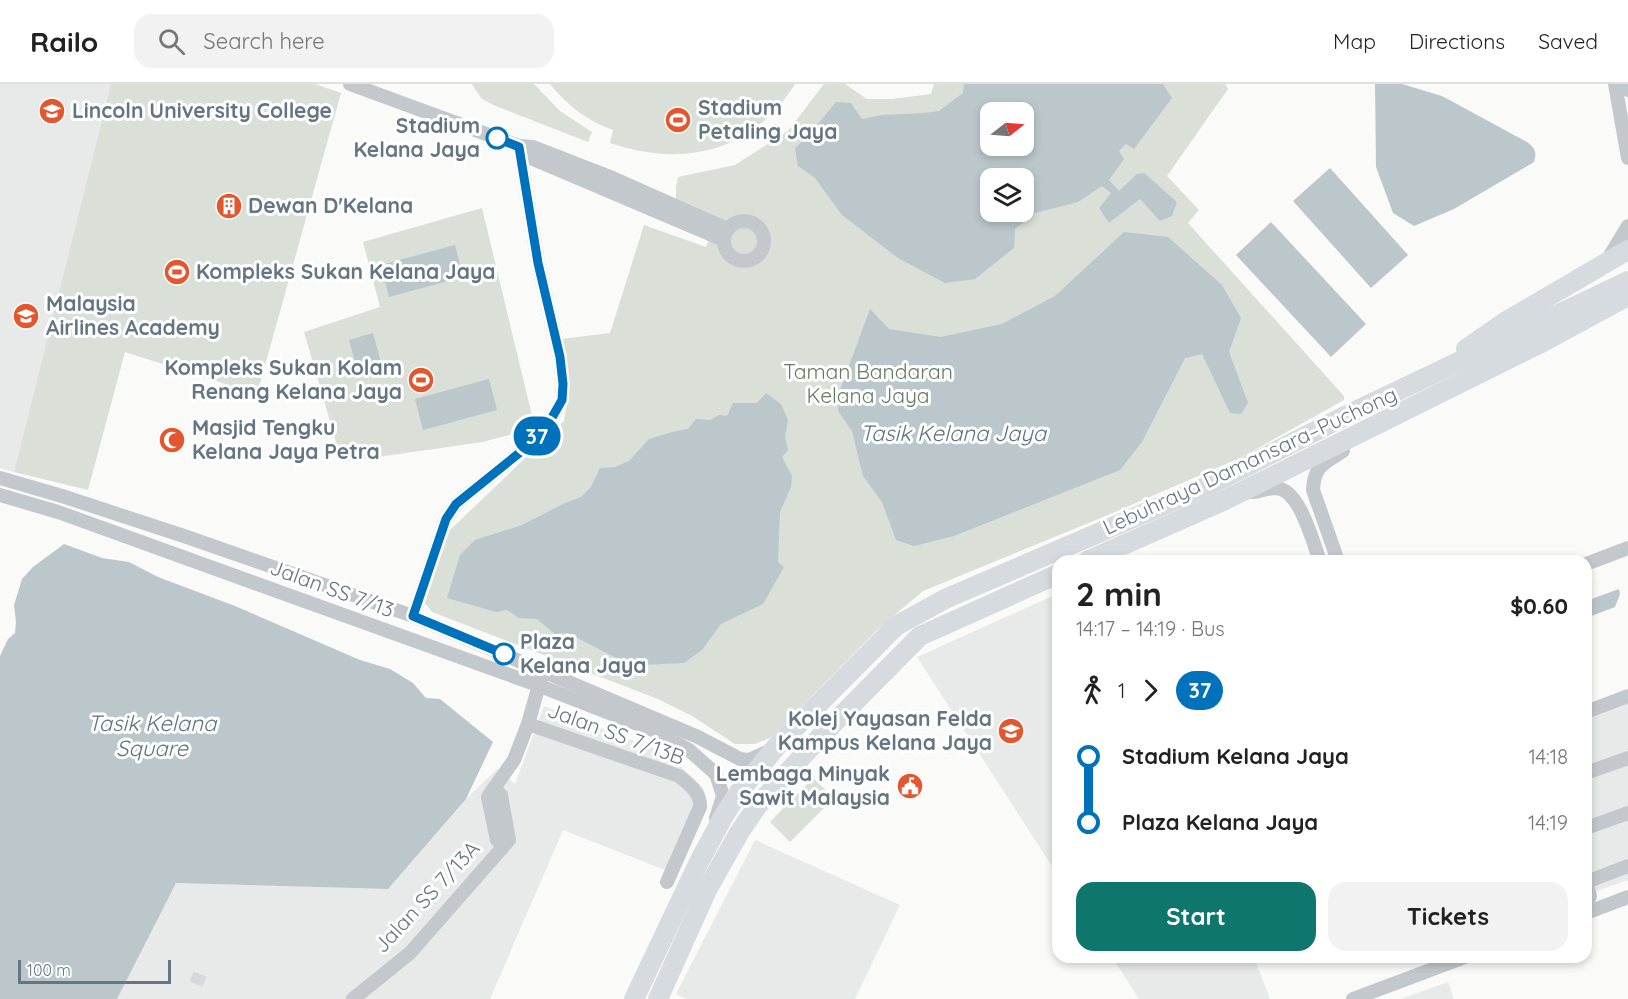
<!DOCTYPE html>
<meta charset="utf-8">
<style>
:root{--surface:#fff;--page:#f2f2f2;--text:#222;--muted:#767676;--line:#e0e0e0;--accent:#0f766e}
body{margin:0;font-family:Quicksand,sans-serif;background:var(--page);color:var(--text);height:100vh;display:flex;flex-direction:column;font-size:22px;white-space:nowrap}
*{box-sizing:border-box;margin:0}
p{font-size:20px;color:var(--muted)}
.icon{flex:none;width:33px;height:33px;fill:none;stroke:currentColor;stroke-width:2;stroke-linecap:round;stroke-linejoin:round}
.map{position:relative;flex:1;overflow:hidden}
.details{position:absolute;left:1052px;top:471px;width:540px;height:408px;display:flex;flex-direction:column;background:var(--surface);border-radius:18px;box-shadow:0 3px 9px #0003}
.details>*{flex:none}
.badge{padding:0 12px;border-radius:20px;font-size:21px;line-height:39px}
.needle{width:39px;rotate:73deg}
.fabs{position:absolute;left:980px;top:18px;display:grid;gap:12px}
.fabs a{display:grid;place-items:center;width:54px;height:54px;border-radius:12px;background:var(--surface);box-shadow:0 3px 9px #0003;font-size:30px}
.scale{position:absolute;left:18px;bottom:15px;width:153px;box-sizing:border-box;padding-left:6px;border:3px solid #657683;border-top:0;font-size:16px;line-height:21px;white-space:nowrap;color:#657683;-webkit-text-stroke:4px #fff;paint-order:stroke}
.map>.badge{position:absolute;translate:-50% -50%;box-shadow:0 0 0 3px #fff}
.legs{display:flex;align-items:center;gap:9px;height:66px;padding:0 24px;font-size:20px}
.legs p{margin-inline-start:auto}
.overview{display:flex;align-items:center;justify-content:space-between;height:102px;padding:0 24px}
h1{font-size:33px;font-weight:700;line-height:45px}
.button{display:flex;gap:12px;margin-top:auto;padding:12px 24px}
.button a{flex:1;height:69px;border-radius:18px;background:var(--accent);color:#fff;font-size:24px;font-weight:700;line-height:69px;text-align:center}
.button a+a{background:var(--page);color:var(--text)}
ul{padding:0 24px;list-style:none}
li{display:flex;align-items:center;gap:21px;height:66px;font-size:22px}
li i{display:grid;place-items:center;width:9px;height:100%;margin:0 8px;background:currentColor}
li i::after{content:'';width:15px;height:15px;margin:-8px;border:4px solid;border-radius:50%;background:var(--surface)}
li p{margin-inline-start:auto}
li:first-child i{background:linear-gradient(#0000 50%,currentColor 0)}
li:last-child i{background:linear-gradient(currentColor 50%,#0000 0)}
header{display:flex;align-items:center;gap:36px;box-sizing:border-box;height:84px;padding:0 30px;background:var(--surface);border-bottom:2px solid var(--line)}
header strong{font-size:28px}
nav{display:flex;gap:33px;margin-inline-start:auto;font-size:21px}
.search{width:420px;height:54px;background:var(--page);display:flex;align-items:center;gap:15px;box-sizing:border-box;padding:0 21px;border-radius:18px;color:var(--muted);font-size:22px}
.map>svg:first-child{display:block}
.built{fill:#e8e9e9}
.green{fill:#dadfd7;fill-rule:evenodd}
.water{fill:#bbc7cb;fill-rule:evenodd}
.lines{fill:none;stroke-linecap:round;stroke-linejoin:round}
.minor-tunnel{stroke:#d5d9db;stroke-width:14;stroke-dasharray:14 7;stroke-linecap:butt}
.minor{stroke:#c3c8cc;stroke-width:14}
.highway{stroke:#d6dbdf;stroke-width:20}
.line-1-casing{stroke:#fff;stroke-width:14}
.line-1{stroke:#0072bc;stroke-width:9}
.stop-1-dot{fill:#fff;stroke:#0072bc;stroke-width:3}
.labels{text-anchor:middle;stroke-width:6;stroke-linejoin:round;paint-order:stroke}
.poi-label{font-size:21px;font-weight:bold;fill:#657683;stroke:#fff;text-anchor:start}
.stop-label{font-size:21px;font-weight:bold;fill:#657683;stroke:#fff;text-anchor:end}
.park-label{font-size:21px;fill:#687a64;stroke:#fff}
.street-label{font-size:21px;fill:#657683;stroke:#fff}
.water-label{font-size:22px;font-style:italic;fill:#60757c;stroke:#fff}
</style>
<header>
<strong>Railo</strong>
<div class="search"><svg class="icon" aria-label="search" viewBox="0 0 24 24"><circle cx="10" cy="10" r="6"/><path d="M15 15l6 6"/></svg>Search here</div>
<nav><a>Map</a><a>Directions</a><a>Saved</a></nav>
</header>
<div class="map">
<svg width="1628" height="915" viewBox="0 0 1628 915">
<rect width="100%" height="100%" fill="#fafaf8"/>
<!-- built -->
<g class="built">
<polygon points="0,0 111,0 14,388 0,384"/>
<polygon points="1057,510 1057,790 917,573"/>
<polygon points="1628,617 1628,796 1586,811 1586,632"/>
<polygon points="544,622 668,670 704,705 670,788 563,746 490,915 117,915 175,799 388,805 466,715 497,685 515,700"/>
<polygon points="755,756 900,821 855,915 686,915 676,910"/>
<polygon points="1112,873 1254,873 1270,915 1139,915"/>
<polygon points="1448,898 1454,915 1401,915"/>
</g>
<!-- green -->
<g class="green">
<polygon points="111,0 315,0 341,9 257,310 125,268 88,406 14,388"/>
<polygon points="472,0 534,0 560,27 592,48 588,58 493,21 481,14"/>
<path d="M550,0H795C752,68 684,84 610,59L613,46C587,37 567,21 550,0Z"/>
<path d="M824,0H845L867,15H892L931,10L934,0H1225L1228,5L1167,92L1199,126L1188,139L1344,312V316L1242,373L1108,431L923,507L877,546L772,653L755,660H735L692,632L658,615L432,528L425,519L450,446L564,337L567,319L562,255L610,249L644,141L706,163L716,136L676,117V103L678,93L735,81L788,47ZM990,28H1023V62H990ZM990,94H1023V128H990Z"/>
<polygon points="482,124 535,344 483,358 342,378 304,248 380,223 363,158"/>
<polygon points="813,694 834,714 790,758 770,738"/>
</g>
<!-- water -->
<g class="water">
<path d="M964,0H1163L1172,14L1134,65L1126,60L1119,67L1124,75L1109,96L1119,107L1137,90L1144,89L1177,118L1172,132L1160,137L1140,115L1109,139L1099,124L1111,109L1102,102L1078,118L1035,129L1015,145L1014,164L975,195L945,199L898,174L842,131L815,94L798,82L795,64L809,51L836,18L851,19L862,35L883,31L924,29L939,27L963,9ZM990,28H1023V62H990ZM990,94H1023V128H990Z"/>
<path d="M1375,0H1402L1442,12L1527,58C1535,64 1537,68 1534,78L1454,125L1414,142L1393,129L1376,83Z"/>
<polygon points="1330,84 1408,171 1371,204 1293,117"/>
<polygon points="1271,138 1366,240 1331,273 1236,171"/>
<polygon points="1124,148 1168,153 1222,201 1241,234 1229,268 1248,319 1241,330 1230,329 1202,270 1185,274 1142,358 1120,386 954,452 914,462 896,456 882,418 863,392 852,347 838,327 840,306 870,225 889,245 941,253 1002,240 1055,212"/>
<polygon points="455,161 463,193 389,213 381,181"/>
<polygon points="373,249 383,286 359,292 349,256"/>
<polygon points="489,295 497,326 423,346 415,315"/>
<polygon points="766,309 781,320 788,336 785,353 788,366 782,373 792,392 791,403 780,428 778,478 784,483 763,520 721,540 702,566 684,579 643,581 620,576 568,549 555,550 537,535 519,534 507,526 496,528 447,514 460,471 475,456 522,441 565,419 581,413 591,403 600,384 615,383 629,377 649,355 672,348 688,345 696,335 710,336 719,331 727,332 733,319 757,319"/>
<polygon points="64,460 102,474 129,478 158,493 235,522 360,576 390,585 413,599 426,614 440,615 493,658 466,715 388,805 176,799 117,915 0,915 0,572 8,555 15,549 16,538 14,521 22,495 33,483"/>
<polygon points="1619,505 1620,510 1615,523 1586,534 1586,517"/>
</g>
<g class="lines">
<!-- minor-tunnel -->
<polyline class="minor-tunnel" points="196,900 200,890"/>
<!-- minor -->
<g class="minor">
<polyline points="350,0 519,62 533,63 610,93 727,145"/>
<polyline points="1615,0 1628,74"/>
<polyline points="1627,3 1628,6"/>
<polyline points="519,62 531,74 724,156"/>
<circle cx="744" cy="157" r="20"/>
<polyline points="1608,175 1628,142"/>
<polyline points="0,394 62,412 184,452 413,532 698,653 740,675 749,676 771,666"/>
<path d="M1253,408C1260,407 1268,404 1276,404C1300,405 1313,459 1320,477"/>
<polyline points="0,411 58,428 540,602 658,648 689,666 716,690 723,712 716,734"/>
<path d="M1338,477L1313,406C1314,381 1325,379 1343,367"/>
<polyline points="1586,480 1628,464"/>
<polyline points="413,532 446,435 456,420 523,366 546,344 562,316 563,300 560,273 538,179 519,62"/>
<polyline points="1586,628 1628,612"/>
<path d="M528,640L679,692C690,701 701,709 700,723L667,798"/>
<polyline points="1586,689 1628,674"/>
<polyline points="494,704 514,676 528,640 541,594"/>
<polyline points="1586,744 1628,729"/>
<polyline points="1586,798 1628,782"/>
<polyline points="1586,800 1590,812 1586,822"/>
<polyline points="1586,829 1628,813"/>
<polyline points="353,915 410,869 509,756 501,711 494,704 488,713 497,756 503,762"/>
<polyline points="1353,915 1465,873"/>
</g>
<!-- highway -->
<g class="highway">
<polyline points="1466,265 1505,238 1628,166"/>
<polyline points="1087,477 1225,416 1543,258 1628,212"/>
<polyline points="634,915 698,780 723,733 739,708 776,663 896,542 945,515 1210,401 1345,332 1628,197"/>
<polyline points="658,915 708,804 739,749 758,721 820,653 920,552 1058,490"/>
</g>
</g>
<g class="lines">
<defs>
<polyline id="line-1" points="497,54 519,63 538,179 560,273 563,300 562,316 546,344 523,366 456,420 446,435 413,532 504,570"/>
</defs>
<!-- line-1 casing -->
<use href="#line-1" class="line-1-casing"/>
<!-- line-1 -->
<use href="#line-1" class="line-1"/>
</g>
<!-- icons -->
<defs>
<symbol id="university-disc" viewBox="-11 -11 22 22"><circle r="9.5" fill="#e4572e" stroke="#fff"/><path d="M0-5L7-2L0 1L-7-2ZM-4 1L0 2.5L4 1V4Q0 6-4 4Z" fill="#fff"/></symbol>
<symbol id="stadium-disc" viewBox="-11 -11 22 22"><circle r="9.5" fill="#e4572e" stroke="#fff"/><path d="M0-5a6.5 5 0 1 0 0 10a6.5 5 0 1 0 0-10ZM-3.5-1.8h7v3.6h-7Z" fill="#fff"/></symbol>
<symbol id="building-disc" viewBox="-11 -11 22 22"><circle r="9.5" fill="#e4572e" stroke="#fff"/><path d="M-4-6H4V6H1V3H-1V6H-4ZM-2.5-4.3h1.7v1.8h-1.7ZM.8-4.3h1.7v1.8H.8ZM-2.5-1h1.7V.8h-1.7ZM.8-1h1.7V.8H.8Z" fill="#fff"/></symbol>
<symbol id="mosque-disc" viewBox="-11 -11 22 22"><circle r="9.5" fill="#e4572e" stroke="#fff"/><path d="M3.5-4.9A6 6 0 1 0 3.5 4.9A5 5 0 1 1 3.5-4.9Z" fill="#fff"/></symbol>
<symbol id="civic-disc" viewBox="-11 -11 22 22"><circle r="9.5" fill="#e4572e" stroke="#fff"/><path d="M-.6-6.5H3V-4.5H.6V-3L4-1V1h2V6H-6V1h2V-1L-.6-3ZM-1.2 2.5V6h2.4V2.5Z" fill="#fff"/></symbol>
</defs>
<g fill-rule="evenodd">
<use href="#university-disc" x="37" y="12" width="30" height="30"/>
<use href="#stadium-disc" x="663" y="21" width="30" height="30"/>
<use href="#building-disc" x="214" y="107" width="30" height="30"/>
<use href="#stadium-disc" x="162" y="173" width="30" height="30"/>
<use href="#university-disc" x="11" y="217" width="30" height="30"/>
<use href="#stadium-disc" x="406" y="281" width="30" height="30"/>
<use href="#mosque-disc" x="157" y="341" width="30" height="30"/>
<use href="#university-disc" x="996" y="632" width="30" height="30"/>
<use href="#civic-disc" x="895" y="687" width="30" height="30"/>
</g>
<!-- markers -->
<g class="stop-1-dot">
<circle cx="497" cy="54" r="10"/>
<circle cx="504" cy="570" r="10"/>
</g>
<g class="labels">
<!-- poi labels -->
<g class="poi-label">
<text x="698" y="31">Stadium<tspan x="698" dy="24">Petaling Jaya</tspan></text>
<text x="72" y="34">Lincoln University College</text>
<text x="248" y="129">Dewan D'Kelana</text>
<text x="196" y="195">Kompleks Sukan Kelana Jaya</text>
<text x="46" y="227">Malaysia<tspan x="46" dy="24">Airlines Academy</tspan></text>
<text x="402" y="291" text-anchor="end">Kompleks Sukan Kolam<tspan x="402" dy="24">Renang Kelana Jaya</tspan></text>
<text x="192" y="351">Masjid Tengku<tspan x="192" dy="24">Kelana Jaya Petra</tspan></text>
<text x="992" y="642" text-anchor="end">Kolej Yayasan Felda<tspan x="992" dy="24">Kampus Kelana Jaya</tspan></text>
<text x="890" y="697" text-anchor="end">Lembaga Minyak<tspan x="890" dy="24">Sawit Malaysia</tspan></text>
</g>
<!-- stop labels -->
<g class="stop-label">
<text x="480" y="49">Stadium<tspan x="480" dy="24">Kelana Jaya</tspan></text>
<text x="520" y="565" text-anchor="start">Plaza<tspan x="520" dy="24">Kelana Jaya</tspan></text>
</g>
<!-- park labels -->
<g class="park-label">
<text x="868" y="295">Taman Bandaran<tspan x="868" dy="24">Kelana Jaya</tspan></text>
</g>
<!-- street labels -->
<g class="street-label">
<text transform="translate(1250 377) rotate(-25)" y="7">Lebuhraya Damansara–Puchong</text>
<text transform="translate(332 505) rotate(20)" y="7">Jalan SS 7/13</text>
<text transform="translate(616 650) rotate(20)" y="7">Jalan SS 7/13B</text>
<text transform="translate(427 813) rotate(-47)" y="7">Jalan SS 7/13A</text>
</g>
<!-- water labels -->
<g class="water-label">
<text x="953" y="357">Tasik Kelana Jaya</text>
<text x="152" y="647">Tasik Kelana<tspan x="152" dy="25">Square</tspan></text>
</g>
</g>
</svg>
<div class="fabs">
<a><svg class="needle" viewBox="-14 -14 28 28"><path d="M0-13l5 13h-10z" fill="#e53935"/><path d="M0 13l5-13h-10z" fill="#767676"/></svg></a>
<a><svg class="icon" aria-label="layers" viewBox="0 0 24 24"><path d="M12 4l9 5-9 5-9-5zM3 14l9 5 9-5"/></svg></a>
</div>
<div class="scale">100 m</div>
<b class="badge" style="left:537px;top:352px;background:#0072bc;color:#fff">37</b>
<section class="details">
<div class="overview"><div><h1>2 min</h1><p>14:17 – 14:19 · Bus</p></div><b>$0.60</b></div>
<div class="legs"><svg class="icon" aria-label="walk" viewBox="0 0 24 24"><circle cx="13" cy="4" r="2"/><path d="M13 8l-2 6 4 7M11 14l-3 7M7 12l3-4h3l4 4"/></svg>1<svg class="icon" aria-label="forward" viewBox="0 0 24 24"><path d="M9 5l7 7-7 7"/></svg><b class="badge" style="background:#0072bc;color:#fff">37</b></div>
<ul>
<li><i style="color:#0072bc"></i><b>Stadium Kelana Jaya</b><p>14:18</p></li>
<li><i style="color:#0072bc"></i><b>Plaza Kelana Jaya</b><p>14:19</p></li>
</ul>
<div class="button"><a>Start</a><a>Tickets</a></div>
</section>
</div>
